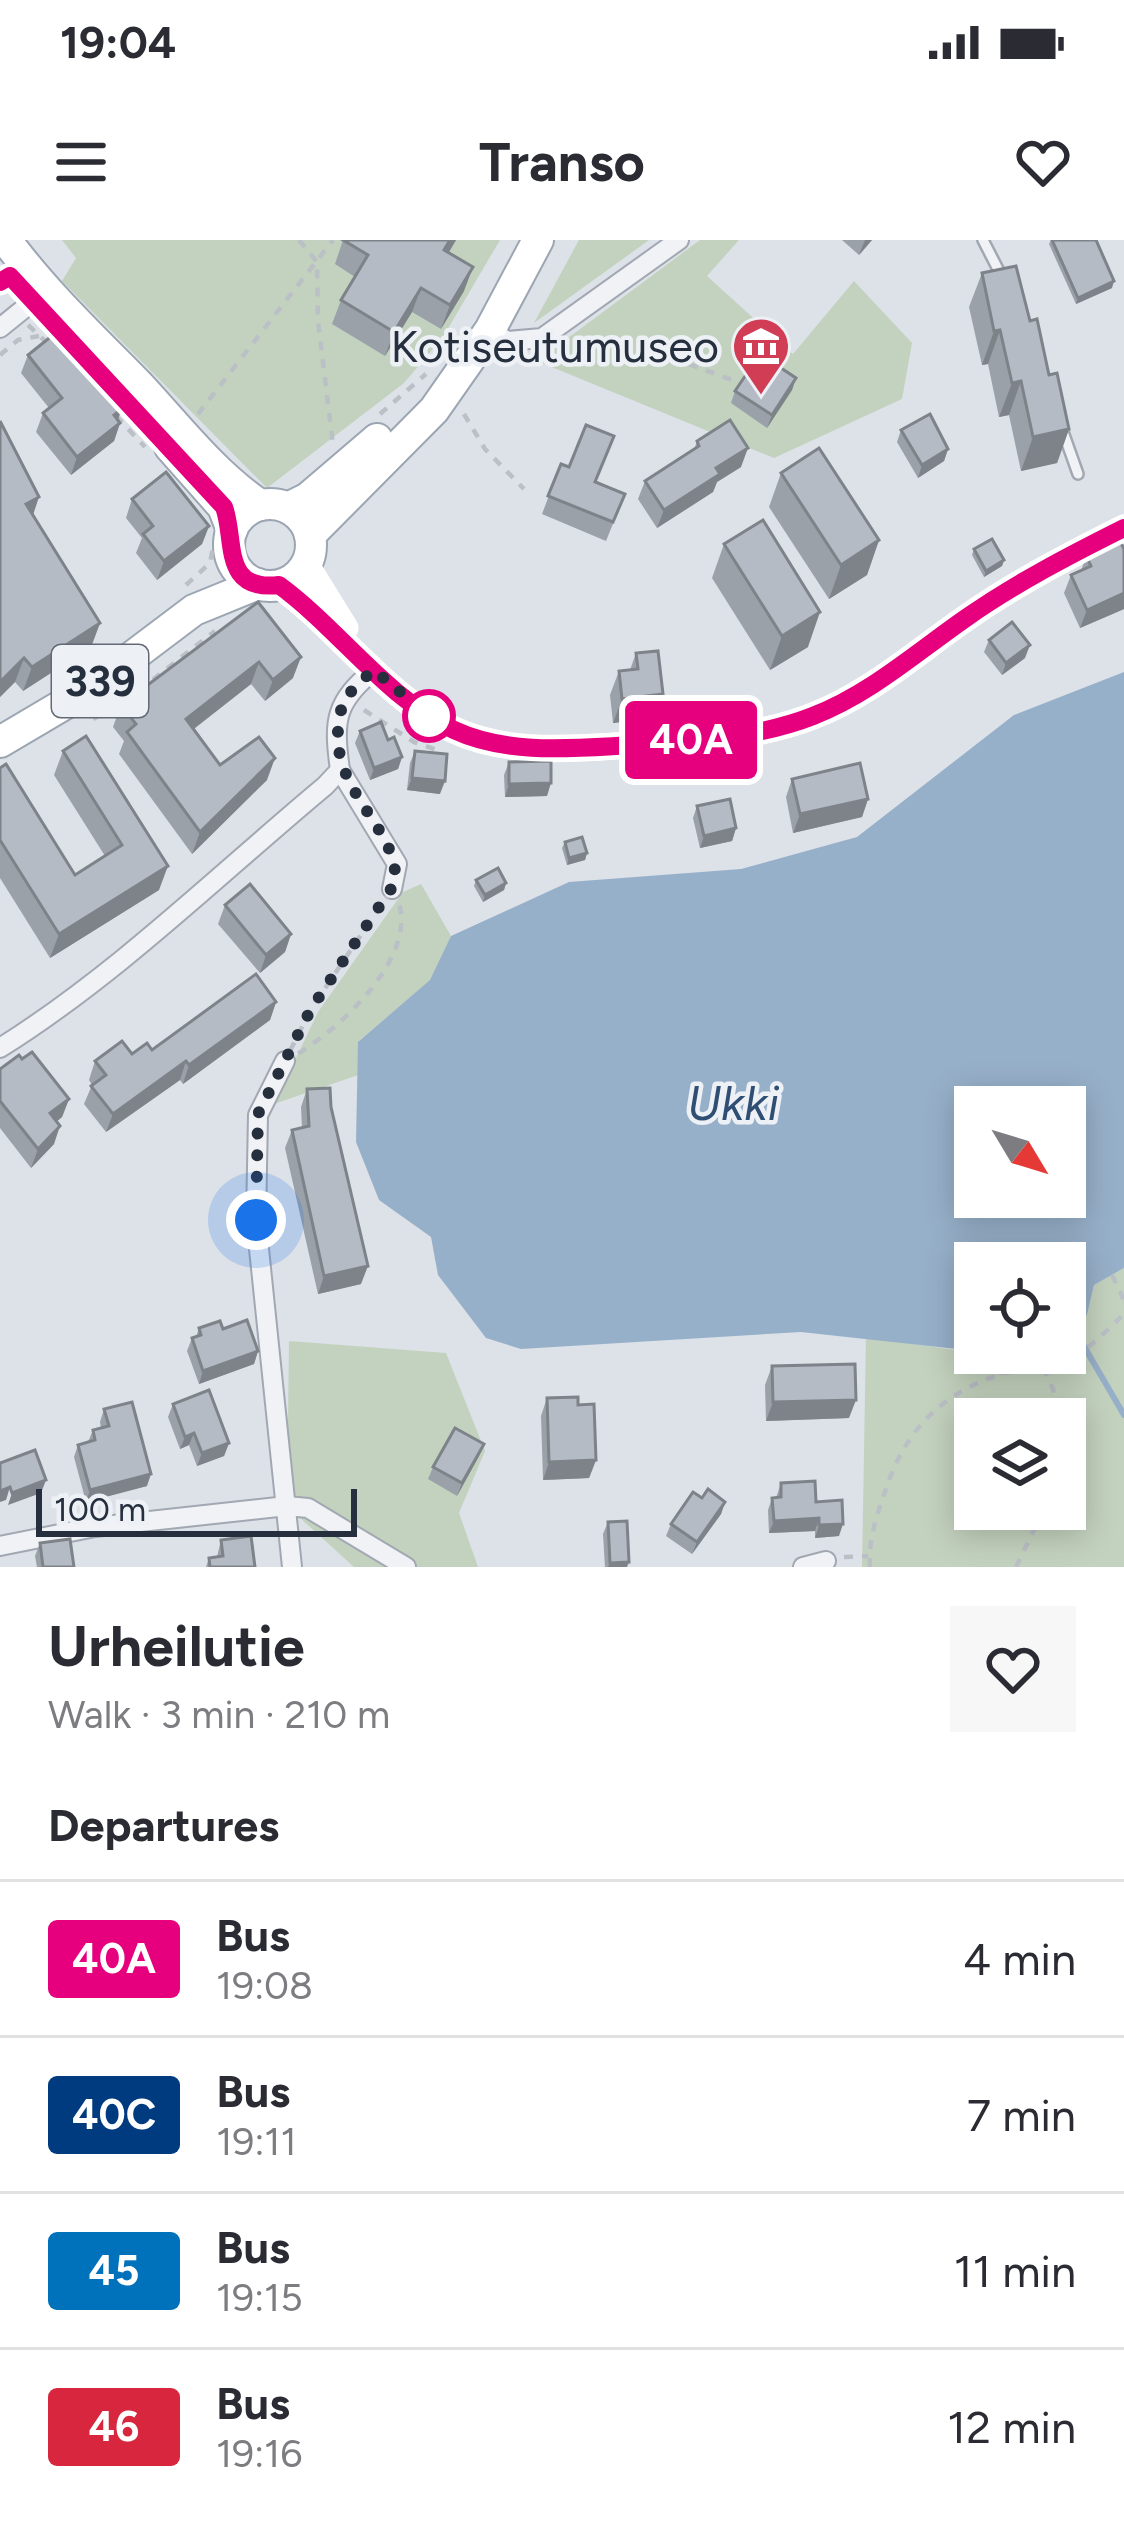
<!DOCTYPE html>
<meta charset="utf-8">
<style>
:root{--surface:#fff;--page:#f7f7f7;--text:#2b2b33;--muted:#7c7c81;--line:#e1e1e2}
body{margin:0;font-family:Figtree,sans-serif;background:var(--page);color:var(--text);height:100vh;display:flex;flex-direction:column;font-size:45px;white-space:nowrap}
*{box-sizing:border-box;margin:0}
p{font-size:39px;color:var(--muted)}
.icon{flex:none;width:66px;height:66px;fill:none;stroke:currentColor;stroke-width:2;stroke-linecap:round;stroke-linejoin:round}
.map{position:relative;height:1327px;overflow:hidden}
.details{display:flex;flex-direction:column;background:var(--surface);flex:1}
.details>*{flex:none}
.badge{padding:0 24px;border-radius:9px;font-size:42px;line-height:78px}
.needle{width:78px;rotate:128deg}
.tools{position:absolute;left:954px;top:846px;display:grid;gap:24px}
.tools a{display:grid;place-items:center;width:132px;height:132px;border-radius:0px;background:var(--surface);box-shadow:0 6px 30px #0003;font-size:60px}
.scale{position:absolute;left:36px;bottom:30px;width:321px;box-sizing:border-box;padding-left:12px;border:6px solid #262f3e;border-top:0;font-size:33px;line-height:42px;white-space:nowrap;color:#262f3e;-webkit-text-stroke:9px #edf0f5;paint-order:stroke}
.you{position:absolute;width:60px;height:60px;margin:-30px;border:9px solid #fff;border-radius:50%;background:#1a73e8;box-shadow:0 0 0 18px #1a73e833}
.map>.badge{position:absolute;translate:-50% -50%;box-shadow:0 0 0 6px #fff}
h2{padding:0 48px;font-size:45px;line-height:108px}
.round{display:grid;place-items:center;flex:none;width:126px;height:126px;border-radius:0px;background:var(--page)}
.head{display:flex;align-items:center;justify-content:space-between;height:204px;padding:0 48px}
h1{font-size:57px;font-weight:700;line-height:90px}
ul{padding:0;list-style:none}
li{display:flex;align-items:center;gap:36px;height:156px;padding:0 48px;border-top:3px solid var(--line)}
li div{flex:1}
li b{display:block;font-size:45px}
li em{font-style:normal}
li .badge{min-width:132px;font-weight:700;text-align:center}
.status{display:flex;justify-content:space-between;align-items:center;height:84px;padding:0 60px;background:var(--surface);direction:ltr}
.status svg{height:33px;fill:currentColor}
header{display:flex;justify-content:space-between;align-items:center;height:156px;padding:0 48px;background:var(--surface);font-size:54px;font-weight:700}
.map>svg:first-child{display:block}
.green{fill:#c3d2be;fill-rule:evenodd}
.water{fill:#97b0c9;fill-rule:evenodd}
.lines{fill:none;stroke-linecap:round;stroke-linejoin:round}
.stream{stroke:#97b0c9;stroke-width:6}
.lane-casing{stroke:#a2a8b2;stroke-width:14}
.street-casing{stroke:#a2a8b2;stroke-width:22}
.primary-casing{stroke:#9ca6b3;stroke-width:34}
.path{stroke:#bbbfc6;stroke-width:4.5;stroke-dasharray:9 9;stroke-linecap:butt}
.lane{stroke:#f0f2f6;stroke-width:9}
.street{stroke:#f0f2f6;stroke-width:18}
.secondary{stroke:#fff;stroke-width:27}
.primary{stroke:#fff;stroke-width:30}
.wall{fill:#9ba1a9}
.shaded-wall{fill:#7e8389}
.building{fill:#b4bbc4;stroke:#7e8389;stroke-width:3}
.line-casing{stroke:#fff;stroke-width:27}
.line{stroke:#e6007e;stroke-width:18}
.walk{stroke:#262f3e;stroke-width:12;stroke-dasharray:0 21.6}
.stop-dot{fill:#fff;stroke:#e6007e;stroke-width:6}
.labels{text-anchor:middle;stroke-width:9;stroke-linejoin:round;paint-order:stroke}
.shield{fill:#edf0f5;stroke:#626975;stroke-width:3}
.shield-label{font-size:42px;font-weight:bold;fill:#262f3e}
.poi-label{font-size:45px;fill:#262f3e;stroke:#edf0f5;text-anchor:end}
.water-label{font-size:48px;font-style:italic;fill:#2f4e73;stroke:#edf0f5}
</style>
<div class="status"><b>19:04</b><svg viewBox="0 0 49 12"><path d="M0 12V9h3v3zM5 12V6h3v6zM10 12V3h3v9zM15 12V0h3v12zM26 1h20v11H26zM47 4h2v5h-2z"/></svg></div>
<header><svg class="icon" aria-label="menu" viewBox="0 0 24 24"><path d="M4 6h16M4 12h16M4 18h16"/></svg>Transo<svg class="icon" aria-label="heart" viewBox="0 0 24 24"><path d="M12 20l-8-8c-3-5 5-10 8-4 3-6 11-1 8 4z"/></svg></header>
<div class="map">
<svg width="1124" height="1327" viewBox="0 0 1124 1327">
<rect width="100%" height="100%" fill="#dde1e8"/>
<!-- green -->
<g class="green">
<polygon points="62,0 500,0 443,97 404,143 267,248 62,41 76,18"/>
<polygon points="579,0 649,0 534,83"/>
<polygon points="700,0 739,0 707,36 793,114 854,41 912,103 902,159 774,218 537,121"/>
<polygon points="421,644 451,696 431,740 359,801 358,835 274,864 318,772 403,652"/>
<path d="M1124,1028V1327H862L866,1097L975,1113H1065V1087L1087,1075L1094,1045ZM975,1179H1065V1269H975Z"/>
<polygon points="289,1101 446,1113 485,1211 459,1273 478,1327 354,1327 287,1266"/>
</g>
<!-- water -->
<path class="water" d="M1124,432V1028L1094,1045L1087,1075L1065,1087V1023H975V1111L801,1092L521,1109L486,1098L438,1035L431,997L379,960L356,902L358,802L430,740L451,696L569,642L741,629L857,597L1014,475ZM975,867H1065V957H975Z"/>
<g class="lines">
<!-- stream -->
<polyline class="stream" points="1071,1084 1124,1175"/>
<defs>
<g id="lane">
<polyline points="983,0 1003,39"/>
<polyline points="1062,189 1078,234"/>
</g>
<g id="street">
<polyline points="0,42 25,25"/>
<polyline points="0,88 47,50"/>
<polyline points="490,90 507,101 542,98 679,0"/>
<polyline points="340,530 397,624 392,649"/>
<path d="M0,808C118,734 218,635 325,546L340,530C333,480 335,462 374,430"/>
<polyline points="285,821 258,875 256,980 292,1327"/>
<polyline points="0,1306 95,1287 287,1266 308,1268 406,1327"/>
<polyline points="803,1327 826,1321"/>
</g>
<g id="primary">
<path d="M6,0C45,53 94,99 140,146C178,187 214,234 260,265"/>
<polyline points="170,207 223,267 232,290"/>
<circle cx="270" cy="305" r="41"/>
<polyline points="288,268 308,258 377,199"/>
<polyline points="310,295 434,170 490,90 538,0"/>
<polyline points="0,502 88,450 194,370 258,344"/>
</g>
</defs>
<!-- lane casing -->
<use href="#lane" class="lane-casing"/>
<!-- street casing -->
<use href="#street" class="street-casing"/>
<!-- primary casing -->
<use href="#primary" class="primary-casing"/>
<!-- path -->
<g class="path">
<polyline points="299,0 317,22 318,81 333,205"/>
<polyline points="28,85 46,102"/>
<polyline points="0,115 18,100 39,96"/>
<polyline points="672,118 743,144"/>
<polyline points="198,174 333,0"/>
<polyline points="380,174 426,134"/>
<polyline points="464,174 485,209 524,249"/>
<polyline points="116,176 145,207"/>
<polyline points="186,345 210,323 213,307"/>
<polyline points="364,470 414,502 437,510"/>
<polyline points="93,479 123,463 215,391"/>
<path d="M392,649C432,709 333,797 285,821L311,769Z"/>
<polyline points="1112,1035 1124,1060"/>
<polyline points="998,1114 1001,1135"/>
<polyline points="1043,1128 1053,1149 1059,1179"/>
<polyline points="1065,1202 1072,1230 1065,1243"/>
<polyline points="844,1317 868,1316"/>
<path d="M870,1327C868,1298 878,1272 887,1246C906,1189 945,1151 1002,1134C1026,1128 1052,1128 1074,1116C1093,1106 1109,1088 1124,1074"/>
<polyline points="1016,1327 1044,1269"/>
</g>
<!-- lane -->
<use href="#lane" class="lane"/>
<!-- street -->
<use href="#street" class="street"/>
<!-- secondary -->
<g class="secondary">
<polyline points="306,325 345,388"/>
<path d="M279,345C339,389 386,458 454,490C503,513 563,510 615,506C680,502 752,500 813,476C870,454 917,412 966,378C1016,343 1070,315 1124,288"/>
</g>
<!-- primary -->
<use href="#primary" class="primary"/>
</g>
<!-- wall -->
<g class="wall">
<polygon points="343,0 456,0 449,12 464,51 441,89 412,72 385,116 332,84 341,60 355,37 335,24"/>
<polygon points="842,0 872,0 859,15"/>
<polygon points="1051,0 1096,0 1112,48 1076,64 1049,4"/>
<polygon points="982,33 1030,81 1069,189 1057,223 1021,231 1009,175 999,177 988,124 982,125 969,67"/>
<polygon points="28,115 120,183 114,201 71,235 36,192 43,173 49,168 21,133"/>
<polygon points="796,138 792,150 767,188 731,163 735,151"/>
<polygon points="0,181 33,275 100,383 91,407 23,451 15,442 0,457"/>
<polygon points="901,190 948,209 944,221 918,238 897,202"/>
<polygon points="697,201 741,227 717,242 713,252 657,288 638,259 645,241 694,210"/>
<polygon points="561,224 625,254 606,301 542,274"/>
<polygon points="781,233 879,300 867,335 829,359 769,267"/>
<polygon points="132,259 209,286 202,304 157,340 136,313 142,298 126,278"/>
<polygon points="724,304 808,407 770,430 712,338"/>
<polygon points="974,309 1004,320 1002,326 984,337 972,315"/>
<polygon points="1124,309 1124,369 1080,388 1064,353 1071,335 1081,331 1086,316"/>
<polygon points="258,362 293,438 265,461 251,444 194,489 220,525 267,540 192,614 119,514 124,501 113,487 121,465"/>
<polygon points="989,400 1025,418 1002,435 984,412"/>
<polygon points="636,413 654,478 613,483 610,455 619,431 630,430"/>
<polygon points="360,491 388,500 402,517 398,529 370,540 355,503"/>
<polygon points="63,511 159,650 50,718 0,638 0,528 75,635 105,616 54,535"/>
<polygon points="415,511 440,554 407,550 410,523"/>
<polygon points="509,522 547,556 505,557 504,535"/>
<polygon points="792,539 868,559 862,577 793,593 786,557"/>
<polygon points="697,566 736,588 732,601 700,608 693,578"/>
<polygon points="565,602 587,613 585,620 567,625 562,608"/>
<polygon points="476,640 506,643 504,650 483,662 474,646"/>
<polygon points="225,665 291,694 285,712 260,733 218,684"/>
<polygon points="276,762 270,780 183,844 180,840 106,892 84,864 92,845 89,840 95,821 152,810"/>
<polygon points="22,819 69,859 62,877 57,881 54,904 31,928 0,888 0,829"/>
<polygon points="307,849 331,867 361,1044 318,1054 285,908 292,890 302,888 301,867"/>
<polygon points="199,1088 223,1089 258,1111 254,1124 199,1144 187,1111 192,1098 196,1097"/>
<polygon points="772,1126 849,1178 766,1181 765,1145"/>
<polygon points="547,1158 578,1165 596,1220 589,1238 543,1240 541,1176"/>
<polygon points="173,1164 229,1203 224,1216 197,1226 189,1205 180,1209 168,1177"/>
<polygon points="104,1169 147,1246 86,1262 74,1217 78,1205 88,1202 93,1190 101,1188 100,1182"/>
<polygon points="479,1216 457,1256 428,1239 433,1227"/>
<polygon points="781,1243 816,1262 839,1296 815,1298 815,1291 769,1293 768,1270 772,1258 776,1258"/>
<polygon points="725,1262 721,1274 692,1314 666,1296 671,1284"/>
<polygon points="608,1282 627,1327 605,1327 603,1294"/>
<polygon points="221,1300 255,1327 206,1327 209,1318 217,1317"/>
<polygon points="40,1303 74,1327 37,1327 35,1316"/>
</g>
<!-- shaded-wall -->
<g class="shaded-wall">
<polygon points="450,0 456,0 436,34 444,10"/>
<polygon points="865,0 872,0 859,15"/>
<polygon points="473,27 464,51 441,89 450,65"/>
<polygon points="1114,41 1112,48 1076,64 1078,58"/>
<polygon points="421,48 412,72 385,116 394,92"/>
<polygon points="1000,90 988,124 982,125 994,91"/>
<polygon points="796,138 792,150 767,188 772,175"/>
<polygon points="1021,141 1009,175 999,177 1012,143"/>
<polygon points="122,169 115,187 120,183 114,201 71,235 77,217 114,175"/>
<polygon points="1069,189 1057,223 1021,231 1033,197"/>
<polygon points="748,208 741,227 717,242 713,252 657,288 664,270 716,228"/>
<polygon points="948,209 944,221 918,238 922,225"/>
<polygon points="39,257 31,281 26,264"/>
<polygon points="209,286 202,304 157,340 164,321"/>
<polygon points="879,300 867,335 829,359 841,325"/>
<polygon points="1004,320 1002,326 984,337 986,331"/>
<polygon points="1124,353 1124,369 1080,388 1087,370"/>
<polygon points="820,372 808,407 770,430 782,396"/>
<polygon points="100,383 91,407 23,451 32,427"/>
<polygon points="1030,405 1025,418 1002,435 1006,423"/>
<polygon points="301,417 293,438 265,461 273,440"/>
<polygon points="24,418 15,442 0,457 0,442"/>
<polygon points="259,422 251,444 178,501 186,479"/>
<polygon points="663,454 654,478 613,483 622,459"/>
<polygon points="402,517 398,529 370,540 374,528"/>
<polygon points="275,518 267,540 192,614 200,592"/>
<polygon points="412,538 445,541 440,554 407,550"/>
<polygon points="551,543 547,556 505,557 509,544"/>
<polygon points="868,559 862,577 793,593 800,574"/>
<polygon points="736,588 732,601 700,608 704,596"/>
<polygon points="587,613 585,620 567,625 569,618"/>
<polygon points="168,626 159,650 50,718 59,694"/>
<polygon points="506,643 504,650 483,662 485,655"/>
<polygon points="291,694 285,712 260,733 266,715"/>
<polygon points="276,762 270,780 183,844 189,825"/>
<polygon points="186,821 180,840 106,892 113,874"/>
<polygon points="69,859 62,877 44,892 50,873"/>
<polygon points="60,886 54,904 31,928 38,909"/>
<polygon points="368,1026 361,1044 318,1054 324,1036"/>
<polygon points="258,1111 254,1124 199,1144 203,1131"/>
<polygon points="856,1160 849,1178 766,1181 773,1162"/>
<polygon points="194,1193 189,1205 180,1209 185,1197"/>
<polygon points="229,1203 224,1216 197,1226 202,1213"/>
<polygon points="484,1204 479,1216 457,1256 462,1243"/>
<polygon points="596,1220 589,1238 543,1240 549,1222"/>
<polygon points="151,1234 147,1246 86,1262 90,1250"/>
<polygon points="46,1240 41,1253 8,1265 12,1253"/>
<polygon points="10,1247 6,1260 0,1262 0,1251"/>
<polygon points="725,1262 721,1274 692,1314 697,1302"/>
<polygon points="819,1278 815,1291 769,1293 774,1281"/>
<polygon points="843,1284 839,1296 815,1298 819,1285"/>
<polygon points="629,1322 627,1327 608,1327 610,1323"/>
</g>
<!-- building -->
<g class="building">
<polygon points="343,0 450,0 444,10 473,27 450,65 421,48 394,92 341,60 368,15"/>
<polygon points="1052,0 1096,0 1114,41 1078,58"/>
<polygon points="1016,26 1030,81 1037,79 1049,135 1057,133 1069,189 1033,197 1021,141 1012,143 1000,90 994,91 982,33"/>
<polygon points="53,95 65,111 72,105 122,169 114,175 120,183 77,217 43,173 62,158 28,115"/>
<polygon points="760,114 796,138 772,175 735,151"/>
<polygon points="930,174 948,209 922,225 901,190"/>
<polygon points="730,180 748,208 716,228 720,234 664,270 645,241 699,206 697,201"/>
<polygon points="0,181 39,257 26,264 100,383 32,427 24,418 0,442"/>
<polygon points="586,185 614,196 595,242 625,254 613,282 548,256 561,224 569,227"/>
<polygon points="819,208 879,300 841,325 781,233"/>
<polygon points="166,232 209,286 164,321 143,294 153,286 132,259"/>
<polygon points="763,280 820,372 782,396 724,304"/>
<polygon points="992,299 1004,320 986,331 974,309"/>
<polygon points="1120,301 1124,309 1124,353 1087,370 1071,335 1091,326 1086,316"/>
<polygon points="258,362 301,417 273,440 259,422 186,479 220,525 259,497 275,518 200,592 127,492 136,484 121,465"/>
<polygon points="1012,382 1030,405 1006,423 989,400"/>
<polygon points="658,411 663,454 622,459 619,431 638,429 636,413"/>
<polygon points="381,482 388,500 394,497 402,517 374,528 360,491"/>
<polygon points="86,496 168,626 59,694 0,600 0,528 6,524 75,635 122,605 63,511"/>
<polygon points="415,511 447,514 445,541 412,538"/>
<polygon points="551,521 551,543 509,544 509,522"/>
<polygon points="860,523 868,559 800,574 792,539"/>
<polygon points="730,559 736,588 704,596 697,566"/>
<polygon points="582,597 587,613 569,618 565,602"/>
<polygon points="498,628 506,643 485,655 476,640"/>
<polygon points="250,644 291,694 266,715 225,665"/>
<polygon points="256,734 276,762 189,825 186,821 113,874 91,846 106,835 95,821 122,801 132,814 147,803 152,810"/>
<polygon points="32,812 69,859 50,873 60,886 38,909 0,861 0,829 19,815 22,819"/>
<polygon points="330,848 331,867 368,1026 324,1036 292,890 309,886 307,849"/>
<polygon points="247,1080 258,1111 203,1131 192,1098 201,1095 199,1088 220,1081 223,1089"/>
<polygon points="855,1124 856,1160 773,1162 772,1126"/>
<polygon points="209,1150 229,1203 202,1213 194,1193 185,1197 173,1164"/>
<polygon points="578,1157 578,1165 594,1164 596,1220 549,1222 547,1158"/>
<polygon points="132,1162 151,1234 90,1250 78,1205 95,1200 93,1190 109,1186 104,1169"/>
<polygon points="455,1188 484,1204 462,1243 433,1227"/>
<polygon points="35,1210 46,1240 12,1253 10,1247 0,1251 0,1223"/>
<polygon points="815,1241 816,1262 842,1260 843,1284 819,1285 819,1278 774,1281 772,1258 781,1257 781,1243"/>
<polygon points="708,1249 725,1262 697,1302 671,1284 693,1252 702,1258"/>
<polygon points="627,1281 629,1322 610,1323 608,1282"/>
<polygon points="251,1296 255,1327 210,1327 209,1318 223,1316 221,1300"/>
<polygon points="70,1299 74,1327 43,1327 40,1303"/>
</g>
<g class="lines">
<defs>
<path id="line" d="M0,42L10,36L224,267C236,300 221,352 279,345C339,389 386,458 454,490C503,513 563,509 616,506C680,502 752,500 813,476C870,454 917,412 966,378C1016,343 1070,315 1124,288"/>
</defs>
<!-- line casing -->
<use href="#line" class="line-casing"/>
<!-- line -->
<use href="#line" class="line"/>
<!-- walk -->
<path class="walk" d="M256,980L258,874L311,769L395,643C400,590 334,555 338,490C339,460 352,448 374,430L429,476"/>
</g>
<!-- icons -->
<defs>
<symbol id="museum-pin" viewBox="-11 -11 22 30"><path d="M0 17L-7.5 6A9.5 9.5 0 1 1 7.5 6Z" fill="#d13d55" stroke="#edf0f5"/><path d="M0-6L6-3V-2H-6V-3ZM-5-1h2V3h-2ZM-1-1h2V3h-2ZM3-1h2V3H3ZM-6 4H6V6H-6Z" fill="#fff"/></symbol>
</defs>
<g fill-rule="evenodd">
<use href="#museum-pin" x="728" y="73" width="66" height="90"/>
</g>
<!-- markers -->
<circle class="stop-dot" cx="429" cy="476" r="24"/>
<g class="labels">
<!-- shield labels -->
<rect class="shield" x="52" y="405" width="96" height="72" rx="9"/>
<g class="shield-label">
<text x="100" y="456">339</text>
</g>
<!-- poi labels -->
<g class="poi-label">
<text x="719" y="122">Kotiseutumuseo</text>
</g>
<!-- water labels -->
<g class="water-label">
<text x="733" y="880">Ukki</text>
</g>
</g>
</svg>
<div class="tools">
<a><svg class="needle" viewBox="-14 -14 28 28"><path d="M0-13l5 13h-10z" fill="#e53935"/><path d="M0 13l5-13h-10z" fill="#7c7c81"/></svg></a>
<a><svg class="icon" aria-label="locate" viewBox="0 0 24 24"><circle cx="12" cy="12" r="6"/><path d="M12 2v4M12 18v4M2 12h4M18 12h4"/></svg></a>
<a><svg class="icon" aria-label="layers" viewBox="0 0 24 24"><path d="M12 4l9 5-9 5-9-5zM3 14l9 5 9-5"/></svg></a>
</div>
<div class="scale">100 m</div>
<div class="you" style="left:256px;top:980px"></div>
<b class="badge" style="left:691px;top:500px;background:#e6007e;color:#fff">40A</b>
</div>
<section class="details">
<div class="head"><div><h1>Urheilutie</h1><p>Walk · 3 min · 210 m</p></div><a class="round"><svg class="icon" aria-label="heart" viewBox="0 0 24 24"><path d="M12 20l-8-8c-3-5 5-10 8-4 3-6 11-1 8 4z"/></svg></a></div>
<h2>Departures</h2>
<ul>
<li><span class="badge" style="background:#e6007e;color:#fff">40A</span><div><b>Bus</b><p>19:08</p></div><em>4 min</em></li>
<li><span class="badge" style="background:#003b80;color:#fff">40C</span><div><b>Bus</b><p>19:11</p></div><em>7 min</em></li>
<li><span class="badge" style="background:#0072bc;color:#fff">45</span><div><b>Bus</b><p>19:15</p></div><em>11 min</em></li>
<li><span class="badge" style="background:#d7263d;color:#fff">46</span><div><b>Bus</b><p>19:16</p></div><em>12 min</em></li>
</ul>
</section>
